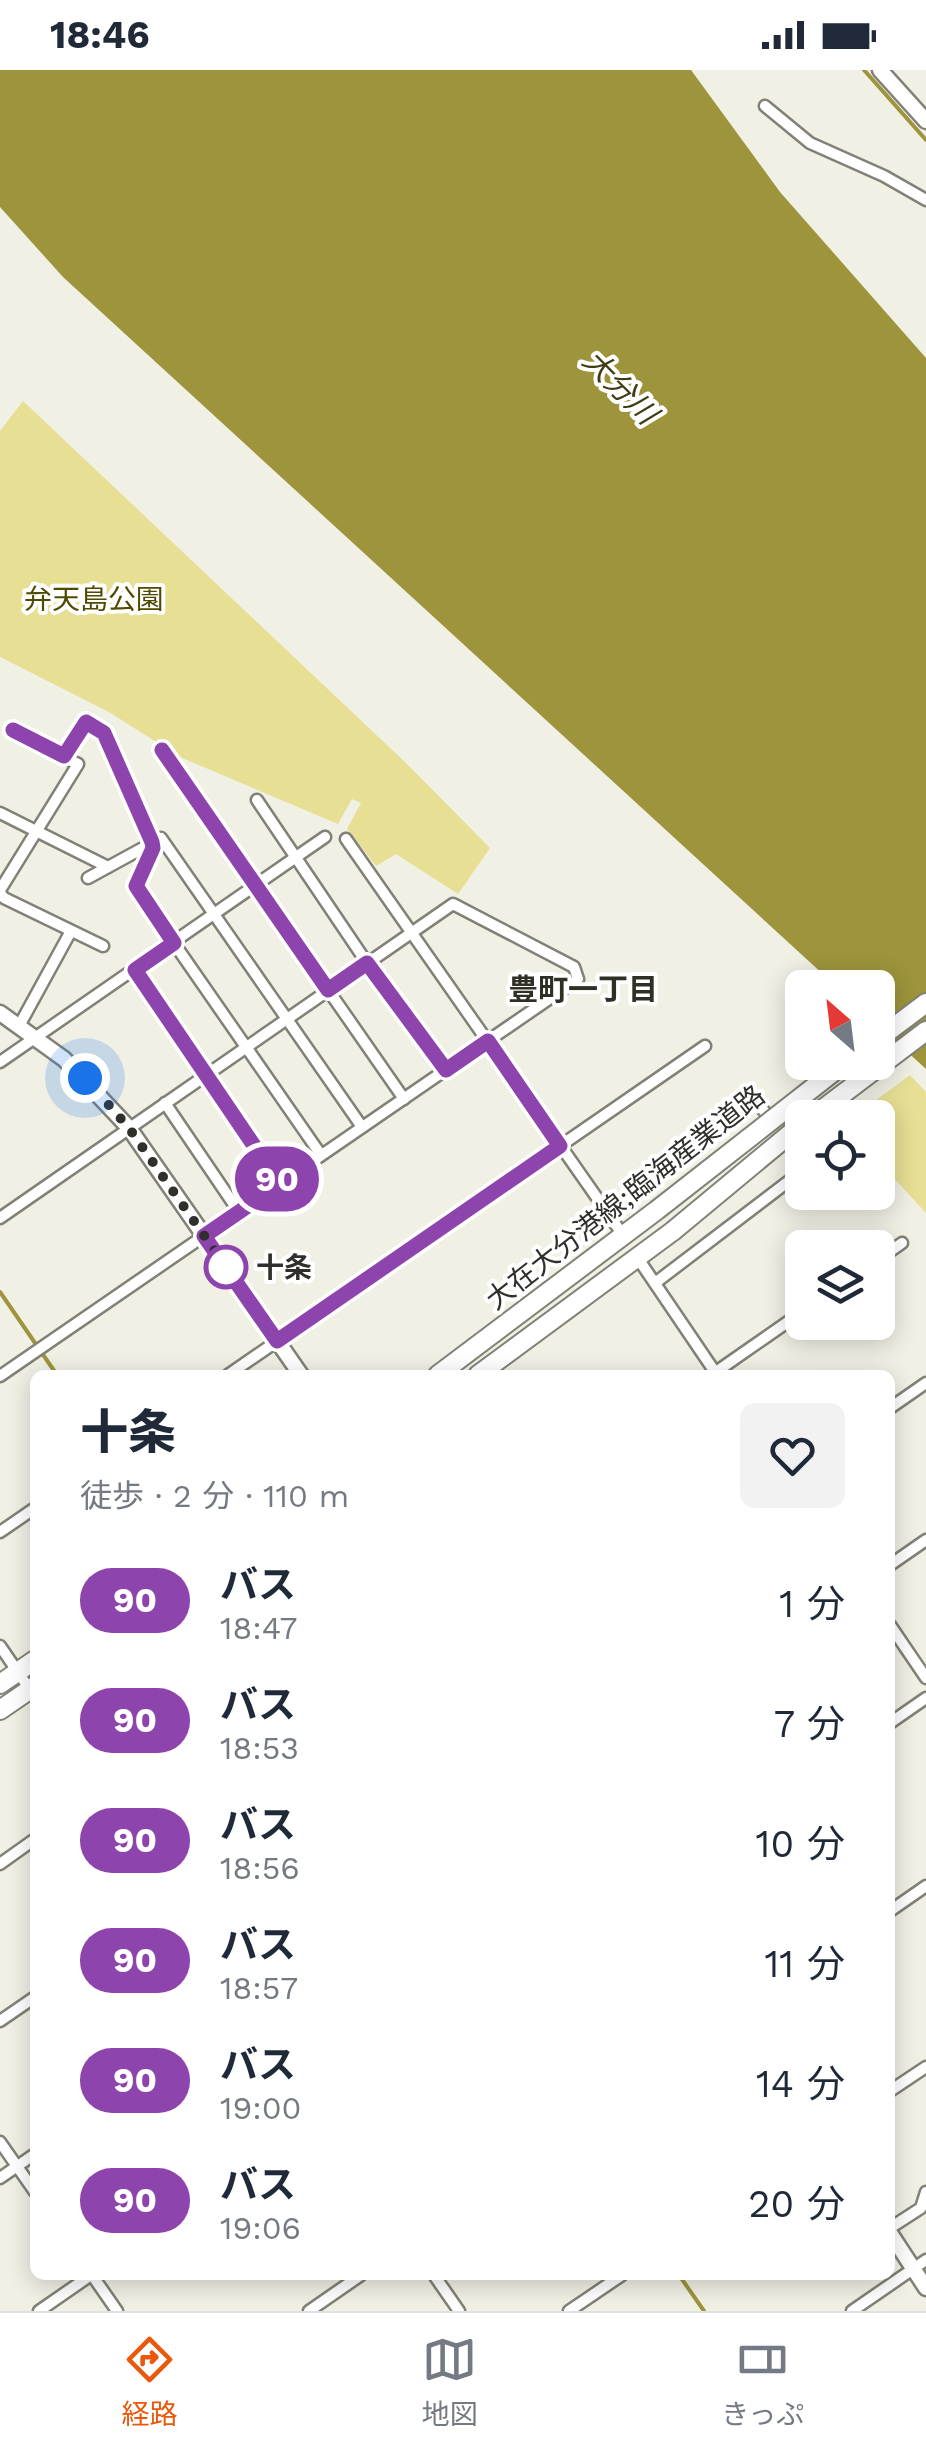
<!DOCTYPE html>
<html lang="ja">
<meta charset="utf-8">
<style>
:root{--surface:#fff;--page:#f2f2f3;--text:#1f2937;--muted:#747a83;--line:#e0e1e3;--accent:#ea580c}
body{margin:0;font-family:"Work Sans","Noto Sans JP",sans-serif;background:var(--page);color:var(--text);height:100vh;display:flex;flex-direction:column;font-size:38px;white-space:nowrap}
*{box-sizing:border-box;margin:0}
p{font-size:32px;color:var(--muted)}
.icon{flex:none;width:55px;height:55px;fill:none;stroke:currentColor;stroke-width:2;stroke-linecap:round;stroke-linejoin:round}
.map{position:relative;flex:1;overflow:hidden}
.side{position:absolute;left:30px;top:1300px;width:865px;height:910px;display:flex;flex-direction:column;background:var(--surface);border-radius:15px;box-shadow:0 5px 25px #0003}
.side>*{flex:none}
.badge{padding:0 20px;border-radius:32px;font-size:35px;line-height:65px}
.needle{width:65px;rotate:332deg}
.fabs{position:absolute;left:785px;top:900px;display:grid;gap:20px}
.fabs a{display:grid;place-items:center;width:110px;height:110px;border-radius:15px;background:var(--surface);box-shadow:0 5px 25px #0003;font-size:50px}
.you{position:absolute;width:50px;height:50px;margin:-25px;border:8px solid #fff;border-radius:50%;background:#1a73e8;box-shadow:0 0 0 15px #1a73e833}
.map>.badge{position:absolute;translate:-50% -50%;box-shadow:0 0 0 5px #fff}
.round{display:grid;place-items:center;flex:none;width:105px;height:105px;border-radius:15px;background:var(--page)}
.summary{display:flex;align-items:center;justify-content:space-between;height:170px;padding:0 50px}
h1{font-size:48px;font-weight:800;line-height:75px}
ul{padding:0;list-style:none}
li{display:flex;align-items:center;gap:30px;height:120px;padding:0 50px}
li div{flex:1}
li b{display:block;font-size:38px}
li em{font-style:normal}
li .badge{min-width:110px;font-weight:700;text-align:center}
.status{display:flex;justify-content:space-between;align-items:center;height:70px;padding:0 50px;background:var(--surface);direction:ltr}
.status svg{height:28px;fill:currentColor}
.dock{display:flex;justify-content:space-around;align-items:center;height:140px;border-top:2px solid var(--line);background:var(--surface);font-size:28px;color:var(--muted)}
.dock a{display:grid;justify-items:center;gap:5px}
.dock .selected{color:var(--accent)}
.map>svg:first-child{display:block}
.green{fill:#e7df93}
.water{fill:#9d943b}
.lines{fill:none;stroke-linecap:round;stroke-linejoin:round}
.stream{stroke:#9d943b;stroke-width:4}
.minor-casing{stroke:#818177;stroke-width:15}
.tertiary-casing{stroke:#818177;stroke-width:19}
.primary-casing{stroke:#818177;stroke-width:22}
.minor{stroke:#fff;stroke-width:10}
.tertiary{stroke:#fff;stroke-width:14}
.primary{stroke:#fff;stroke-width:18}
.primary-bridge-casing{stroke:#818177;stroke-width:22;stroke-linecap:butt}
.primary-bridge{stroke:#fff;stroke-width:18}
.line-casing{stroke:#fff;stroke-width:22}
.line{stroke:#8e44ad;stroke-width:15}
.walk{stroke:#2f2f2b;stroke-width:10;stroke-dasharray:0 18}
.stop-dot{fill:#fff;stroke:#8e44ad;stroke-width:5}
.labels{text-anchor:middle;stroke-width:8;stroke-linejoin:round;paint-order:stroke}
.park-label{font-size:28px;fill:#504a00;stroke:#fff}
.street-label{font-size:28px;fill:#2f2f2b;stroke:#fff}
.stop-label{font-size:28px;font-weight:bold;fill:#2f2f2b;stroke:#fff;text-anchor:start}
.water-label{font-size:30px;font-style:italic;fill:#403c16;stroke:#fff}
.neighbourhood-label{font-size:30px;font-weight:bold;fill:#2f2f26;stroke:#fff}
</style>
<div class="status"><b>18:46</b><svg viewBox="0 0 49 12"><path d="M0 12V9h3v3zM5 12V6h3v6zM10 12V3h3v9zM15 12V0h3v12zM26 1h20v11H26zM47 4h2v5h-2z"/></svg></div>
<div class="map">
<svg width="926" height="2241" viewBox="0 0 926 2241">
<rect width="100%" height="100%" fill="#f1f0e5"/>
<!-- green -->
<g class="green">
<polygon points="23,331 407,694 490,778 458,824 396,784 376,796 347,759 361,733 352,729 338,754 180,687 109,642 0,587 0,361"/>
<polygon points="910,1005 926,1022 926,1143 878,1091 878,1048 853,1047"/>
</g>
<!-- water -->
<polygon class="water" points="0,0 691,0 780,122 926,288 926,999 878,955 878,918 837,917 63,207 0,137"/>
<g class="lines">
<!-- stream -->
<g class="stream">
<polyline points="864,0 926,70"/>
<polyline points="0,1222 57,1305"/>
<polyline points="679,2205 704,2241"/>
</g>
<defs>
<g id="minor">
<polyline points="765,36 810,73 884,106 926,130"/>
<polyline points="13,660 64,687"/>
<polyline points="162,681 404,1029"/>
<polyline points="257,730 367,893 446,1000"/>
<polyline points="0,743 108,797"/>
<polyline points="346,769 623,1165"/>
<polyline points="88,808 152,773 153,777 135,817 321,1085"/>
<polyline points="0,820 78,694 64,687 86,652 103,663 152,773 161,768 362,1057"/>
<polyline points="0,823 4,828 103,876"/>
<polyline points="135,900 280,1114"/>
<polyline points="19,956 71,861"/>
<polyline points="0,992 325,767"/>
<polyline points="165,1033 239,1142"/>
<polyline points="784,1065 802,1086"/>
<polyline points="607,1143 755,1030 773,1052"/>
<polyline points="0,1148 453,834 574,897 578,909 0,1306"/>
<polyline points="637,1187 717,1305"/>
<polyline points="878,1190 902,1173"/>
<polyline points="655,1213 802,1101"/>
<polyline points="713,1304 802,1242"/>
<polyline points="228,1305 705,976"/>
<polyline points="890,1338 926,1313"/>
<polyline points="0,1462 35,1438"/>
<polyline points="890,1495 926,1470"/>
<polyline points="890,1555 926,1608"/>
<polyline points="0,1576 35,1627"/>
<polyline points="890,1653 926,1628"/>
<polyline points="0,1794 35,1769"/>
<polyline points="890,1841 926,1816"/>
<polyline points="0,1951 35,1927"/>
<polyline points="890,2021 926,1997"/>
<polyline points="0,2072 35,2122"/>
<polyline points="0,2108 35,2084"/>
<polyline points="890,2158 921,2138 926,2122"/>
<polyline points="92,2205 117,2241"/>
<polyline points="434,2205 459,2241"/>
<polyline points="39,2241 91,2205"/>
<polyline points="309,2241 361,2205"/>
<polyline points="569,2241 622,2205"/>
<polyline points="852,2241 926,2190"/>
</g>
<g id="tertiary">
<polyline points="880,0 926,51"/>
<polyline points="0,943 64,989 129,1058 301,1305"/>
<polyline points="890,2163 926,2218"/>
</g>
<g id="primary">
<polyline points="878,969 926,933"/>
<polyline points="811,1048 926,961"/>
<polyline points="438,1305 657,1140"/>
<polyline points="478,1305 673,1161"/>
<polyline points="0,1614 35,1590"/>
<polyline points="0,1640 35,1616"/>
</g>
</defs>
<!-- minor casing -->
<use href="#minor" class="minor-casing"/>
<!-- tertiary casing -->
<use href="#tertiary" class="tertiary-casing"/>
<!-- primary casing -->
<use href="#primary" class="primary-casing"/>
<!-- minor -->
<use href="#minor" class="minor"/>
<!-- tertiary -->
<use href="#tertiary" class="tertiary"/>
<!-- primary -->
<use href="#primary" class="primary"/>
<defs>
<g id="primary-bridge">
<polyline points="657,1140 846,992"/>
<polyline points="673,1161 802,1054"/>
</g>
</defs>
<!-- primary-bridge casing -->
<use href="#primary-bridge" class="primary-bridge-casing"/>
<!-- primary-bridge -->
<use href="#primary-bridge" class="primary-bridge"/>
</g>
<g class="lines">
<defs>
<polyline id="line" points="13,660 64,686 86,652 104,663 152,772 153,778 136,816 174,873 135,900 280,1114 204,1166 277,1271 560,1076 488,971 446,1000 367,893 328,920 162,680"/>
</defs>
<!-- line casing -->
<use href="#line" class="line-casing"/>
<!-- line -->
<use href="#line" class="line"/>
<!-- walk -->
<polyline class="walk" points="85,1008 129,1058 226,1197"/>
</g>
<!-- markers -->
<circle class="stop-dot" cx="226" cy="1197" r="20"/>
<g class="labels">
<!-- park labels -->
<g class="park-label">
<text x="94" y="539">弁天島公園</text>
</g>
<!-- street labels -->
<g class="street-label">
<text transform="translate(625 1127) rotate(-38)" y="10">大在大分港線;臨海産業道路</text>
</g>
<!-- stop labels -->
<g class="stop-label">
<text x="256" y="1207">十条</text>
</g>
<!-- water labels -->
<g class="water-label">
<text transform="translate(620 317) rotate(45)" y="10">大分川</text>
</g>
<!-- neighbourhood labels -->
<g class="neighbourhood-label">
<text x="583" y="930">豊町一丁目</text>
</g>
</g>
</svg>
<div class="fabs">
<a><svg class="needle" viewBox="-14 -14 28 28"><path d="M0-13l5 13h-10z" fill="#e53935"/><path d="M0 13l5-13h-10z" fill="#747a83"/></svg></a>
<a><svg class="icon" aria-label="locate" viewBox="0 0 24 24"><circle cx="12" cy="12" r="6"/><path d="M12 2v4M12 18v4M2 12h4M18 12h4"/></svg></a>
<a><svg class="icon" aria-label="layers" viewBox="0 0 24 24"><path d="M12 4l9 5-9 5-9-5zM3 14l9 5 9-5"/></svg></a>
</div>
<div class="you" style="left:85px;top:1008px"></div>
<b class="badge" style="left:277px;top:1109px;background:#8e44ad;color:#fff">90</b>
<section class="side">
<div class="summary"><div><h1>十条</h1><p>徒歩 · 2 分 · 110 m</p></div><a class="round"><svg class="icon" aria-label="heart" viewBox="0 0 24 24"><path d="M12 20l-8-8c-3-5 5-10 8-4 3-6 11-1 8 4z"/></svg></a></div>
<ul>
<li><span class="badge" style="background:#8e44ad;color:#fff">90</span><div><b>バス</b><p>18:47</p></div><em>1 分</em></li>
<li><span class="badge" style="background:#8e44ad;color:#fff">90</span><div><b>バス</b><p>18:53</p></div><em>7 分</em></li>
<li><span class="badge" style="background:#8e44ad;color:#fff">90</span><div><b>バス</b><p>18:56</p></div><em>10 分</em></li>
<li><span class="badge" style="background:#8e44ad;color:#fff">90</span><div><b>バス</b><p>18:57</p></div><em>11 分</em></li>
<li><span class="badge" style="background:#8e44ad;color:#fff">90</span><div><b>バス</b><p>19:00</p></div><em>14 分</em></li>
<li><span class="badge" style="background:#8e44ad;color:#fff">90</span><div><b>バス</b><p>19:06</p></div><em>20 分</em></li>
</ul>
</section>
</div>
<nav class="dock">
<a class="selected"><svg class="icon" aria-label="directions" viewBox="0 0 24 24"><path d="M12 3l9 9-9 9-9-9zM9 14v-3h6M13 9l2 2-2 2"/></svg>経路</a>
<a><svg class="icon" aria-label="map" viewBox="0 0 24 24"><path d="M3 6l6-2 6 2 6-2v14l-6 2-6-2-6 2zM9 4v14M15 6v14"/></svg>地図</a>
<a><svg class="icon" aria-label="tickets" viewBox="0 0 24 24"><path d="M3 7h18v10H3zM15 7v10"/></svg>きっぷ</a>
</nav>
